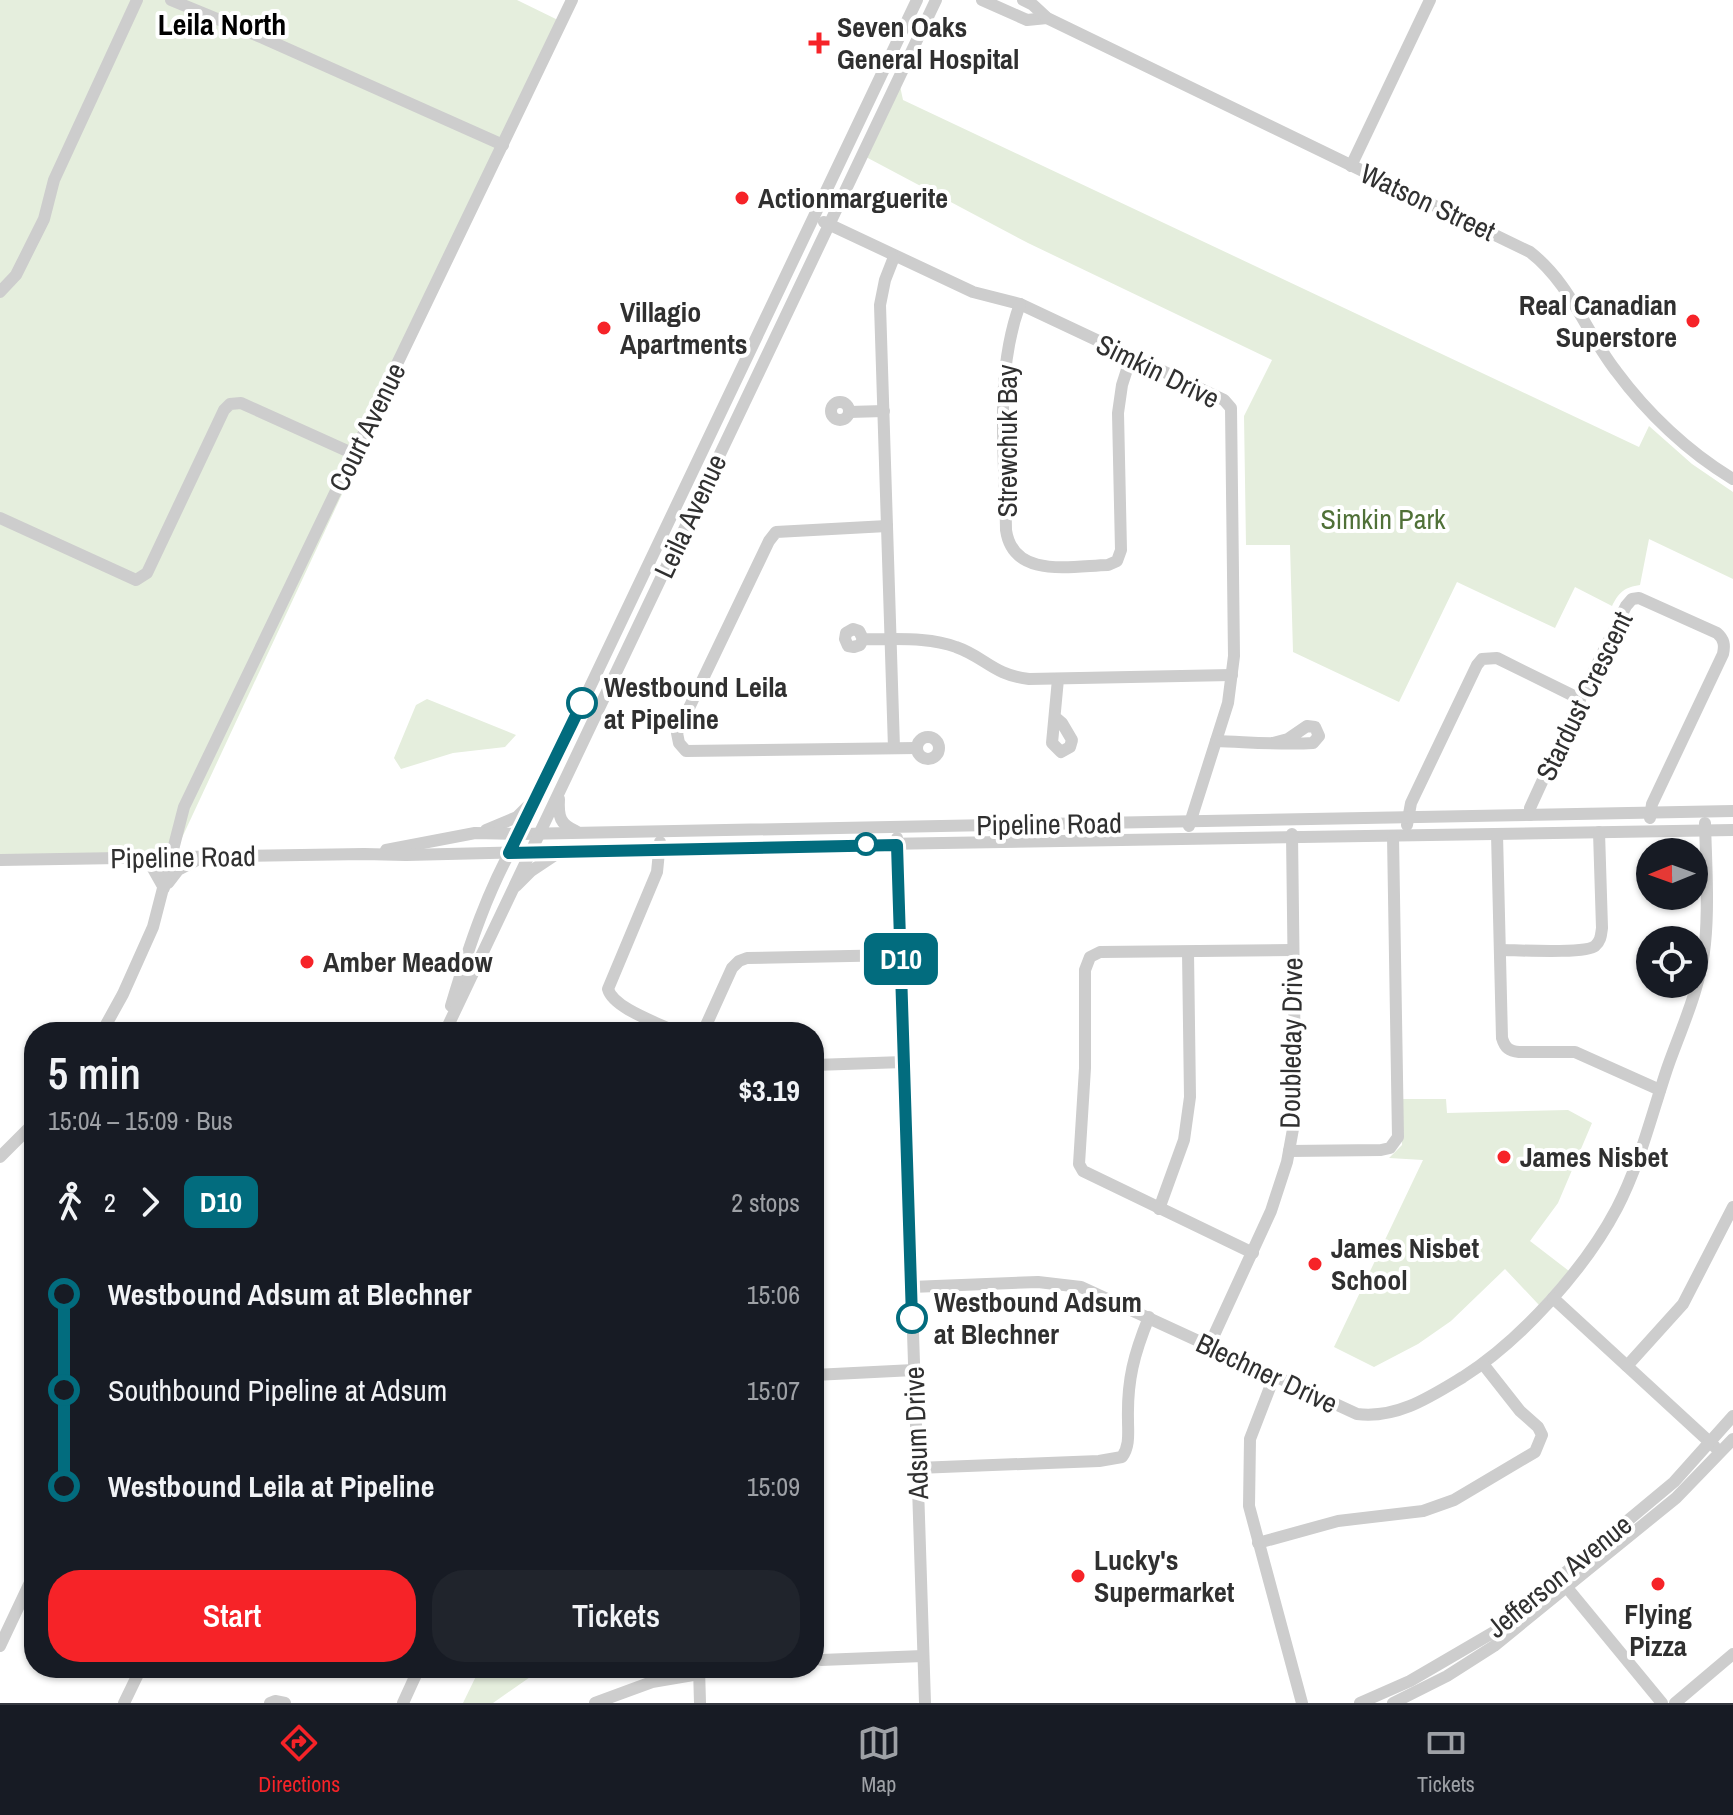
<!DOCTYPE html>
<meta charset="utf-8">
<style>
:root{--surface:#171b24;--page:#20242c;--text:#f1f3f6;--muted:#9ea1a6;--line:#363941;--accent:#f62328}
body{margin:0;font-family:"Archivo Narrow",sans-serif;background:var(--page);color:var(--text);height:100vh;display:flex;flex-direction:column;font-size:30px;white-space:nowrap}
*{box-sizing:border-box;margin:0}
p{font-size:26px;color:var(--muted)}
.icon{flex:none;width:44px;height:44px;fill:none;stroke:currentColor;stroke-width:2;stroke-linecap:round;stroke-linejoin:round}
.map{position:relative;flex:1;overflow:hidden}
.details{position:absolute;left:24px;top:1022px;width:800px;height:656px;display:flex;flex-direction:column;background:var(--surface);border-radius:32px;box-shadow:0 2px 6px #0004}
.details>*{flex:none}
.badge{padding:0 16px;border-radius:12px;font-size:28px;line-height:52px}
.needle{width:52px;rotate:269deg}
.buttons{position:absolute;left:1636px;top:838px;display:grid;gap:16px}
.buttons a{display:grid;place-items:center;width:72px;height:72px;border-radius:50%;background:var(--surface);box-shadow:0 2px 6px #0004;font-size:40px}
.map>.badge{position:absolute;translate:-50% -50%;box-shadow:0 0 0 4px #fff}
.legs{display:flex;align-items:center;gap:12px;height:88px;padding:0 24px;font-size:26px}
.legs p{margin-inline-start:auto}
.head{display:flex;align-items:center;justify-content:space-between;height:136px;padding:0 24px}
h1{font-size:44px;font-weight:600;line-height:60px}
.button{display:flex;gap:16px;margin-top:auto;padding:16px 24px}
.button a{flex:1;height:92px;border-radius:32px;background:var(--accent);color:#fff;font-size:32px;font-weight:600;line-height:92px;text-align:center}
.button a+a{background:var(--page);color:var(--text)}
ul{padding:0 24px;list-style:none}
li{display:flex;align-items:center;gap:28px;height:96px;font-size:30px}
li i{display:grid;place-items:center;width:12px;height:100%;margin:0 10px;background:currentColor}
li i::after{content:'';width:20px;height:20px;margin:-10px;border:6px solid;border-radius:50%;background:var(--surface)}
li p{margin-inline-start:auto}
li:first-child i{background:linear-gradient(#0000 50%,currentColor 0)}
li:last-child i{background:linear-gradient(currentColor 50%,#0000 0)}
.menu{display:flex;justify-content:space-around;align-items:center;height:112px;border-top:2px solid var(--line);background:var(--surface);font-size:22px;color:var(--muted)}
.menu a{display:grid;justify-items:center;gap:4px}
.menu .on{color:var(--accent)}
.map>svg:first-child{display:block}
.green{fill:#e5eedd}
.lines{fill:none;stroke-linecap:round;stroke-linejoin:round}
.minor{stroke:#cdcdcd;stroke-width:12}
.line-1-casing{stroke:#fff;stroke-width:18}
.line-1{stroke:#026c7e;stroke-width:12}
.poi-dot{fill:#f62328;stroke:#fff;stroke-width:3}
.stop-1-dot{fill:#fff;stroke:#026c7e;stroke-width:4}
.labels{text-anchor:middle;stroke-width:8;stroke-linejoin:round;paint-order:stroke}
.poi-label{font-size:28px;font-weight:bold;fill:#303030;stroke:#fff;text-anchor:start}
.street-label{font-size:28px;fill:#303030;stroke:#fff}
.park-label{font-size:28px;fill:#507138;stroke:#fff}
.stop-label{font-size:28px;font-weight:bold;fill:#303030;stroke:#fff;text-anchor:start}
.neighbourhood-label{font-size:30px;font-weight:bold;fill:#000;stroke:#fff}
</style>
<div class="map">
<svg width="1733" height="1703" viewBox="0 0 1733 1703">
<rect width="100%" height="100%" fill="#fff"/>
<!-- green -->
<g class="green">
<polygon points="0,0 517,0 562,22 173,857 0,860"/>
<path d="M900,86L903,100L1639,447L1649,426L1692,464L1733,492V579L1649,539L1640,585C1625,587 1619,592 1612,606L1575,587L1555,628L1457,582L1399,702L1293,652L1290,545H1246L1244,416L1272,360L1028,243L866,157Z"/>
<polygon points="427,699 516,735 505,747 453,753 401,769 394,758 416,705"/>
<polygon points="1402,1099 1446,1099 1447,1113 1568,1110 1592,1123 1558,1203 1530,1241 1569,1271 1539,1305 1505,1269 1451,1321 1418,1344 1374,1367 1334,1347 1423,1160 1389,1158 1402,1145"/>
<polygon points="480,1668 543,1668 493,1703 463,1703"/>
</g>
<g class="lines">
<!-- minor -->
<g class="minor">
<polyline points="171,0 263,38 503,145"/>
<polyline points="982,0 1027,20 1047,18"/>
<path d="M1023,0L1033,5L1047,18L1530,252C1571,284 1585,331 1616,371C1647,413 1688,452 1733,479"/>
<polyline points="1351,166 1430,0"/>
<polyline points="824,222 973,292 1020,304 1224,400 1231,408 1234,656 1228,703 1189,826"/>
<polyline points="0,292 16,275 44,219 54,180 137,0"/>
<path d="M1020,304C994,375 1005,455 1006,530C1013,579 1071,566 1108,565L1117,561L1121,550L1118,413L1122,385L1131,357"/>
<circle cx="840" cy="411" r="9"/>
<polyline points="849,412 884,411"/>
<polyline points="0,518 136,580 147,573 224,410 230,404 241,403 354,454"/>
<polyline points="887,526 776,532 769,541 677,733 679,743 686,751 917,748"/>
<path d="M863,639L859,631L853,629L846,633L845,639L848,646L854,647L860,645L863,639C893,640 927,636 956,647C985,657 993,675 1029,679L1232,675"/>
<polyline points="1055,717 1062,723 1072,740 1070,747 1061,752 1052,743 1058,679"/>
<circle cx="928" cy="748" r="11"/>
<path d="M1216,741C1248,742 1281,745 1313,743L1319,736L1315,727L1307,726L1288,739L1273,743"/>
<polyline points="894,748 880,305 885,280 894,257"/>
<path d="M559,799C558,816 560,825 576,831"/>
<path d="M1530,815V808L1580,699L1626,606L1632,599L1639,598L1717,633C1724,639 1725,645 1723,654L1652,804L1650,818"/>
<polyline points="1407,825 1411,803 1477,665 1482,659 1497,658 1580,699"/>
<polyline points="486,830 517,817 531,803"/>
<path d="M1497,834L1502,1038C1505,1048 1509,1051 1519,1052H1575L1660,1090"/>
<polyline points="897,838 925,1703"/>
<path d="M660,842L657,872L608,989C613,1008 658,1023 676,1032"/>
<polyline points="386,850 475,833 520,834 1733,811"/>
<polyline points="138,858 151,865 164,888"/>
<polyline points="0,860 364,854 406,855 882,844 1733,830"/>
<polyline points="168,883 178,870 201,858"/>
<polyline points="516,886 531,871 558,853"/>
<path d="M1500,950C1516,950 1586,954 1595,946C1601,941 1601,935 1602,928L1599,832"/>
<path d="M451,1006C469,946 488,888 520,834L917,0"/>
<polyline points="102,1032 123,994 153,927 184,807 572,0"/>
<polyline points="445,1032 936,0"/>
<polyline points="703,1032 732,968 739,961 747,958 900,955"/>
<polyline points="814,1065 904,1062"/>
<polyline points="1289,1151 1381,1150 1390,1148 1398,1137 1393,836"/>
<polyline points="0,1157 34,1123"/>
<polyline points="1159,1209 1184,1140 1190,1097 1188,952"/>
<polyline points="1253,1253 1083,1171 1079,1164 1085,1068 1085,970 1090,957 1100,952 1292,950"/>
<path d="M911,1287L1038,1282L1081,1287L1357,1414C1397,1419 1430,1397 1463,1377C1521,1340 1585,1269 1617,1208C1640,1164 1652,1113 1668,1066C1682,1027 1701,986 1705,944C1709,905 1706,863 1705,823"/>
<polyline points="1553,1298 1715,1447"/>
<polyline points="1209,1346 1271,1211 1287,1162 1293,1129 1295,1072 1292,834"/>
<polyline points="1627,1366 1683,1304 1733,1207"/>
<polyline points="814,1375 914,1370"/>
<polyline points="1274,1377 1250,1439 1249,1506 1302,1703"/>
<path d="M917,1468L1099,1461L1122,1457C1130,1446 1128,1433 1128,1420C1127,1380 1134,1354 1149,1317"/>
<polyline points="1258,1543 1338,1521 1423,1511 1454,1500 1535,1452 1542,1435 1538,1427 1520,1411 1483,1364"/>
<polyline points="1564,1584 1662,1703"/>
<polyline points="0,1646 34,1574"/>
<polyline points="814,1657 821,1660 923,1656"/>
<polyline points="699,1668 700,1703"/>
<polyline points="124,1703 141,1668"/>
<polyline points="270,1703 275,1701 285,1703"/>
<polyline points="403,1703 419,1668"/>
<polyline points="595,1703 652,1682 699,1674"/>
<polyline points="1360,1703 1410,1681 1494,1632 1674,1482 1733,1416"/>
<polyline points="1393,1703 1447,1676 1494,1646 1676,1498 1733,1439"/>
<polyline points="1675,1703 1733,1654"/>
</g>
</g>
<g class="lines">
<defs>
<polyline id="line-1" points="582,703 509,853 897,845 912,1318"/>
</defs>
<!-- line-1 casing -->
<use href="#line-1" class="line-1-casing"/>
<!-- line-1 -->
<use href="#line-1" class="line-1"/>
</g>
<!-- markers -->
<g class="poi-dot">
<path d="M815 31h8v8h8v8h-8v8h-8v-8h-8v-8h8z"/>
<circle cx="742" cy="198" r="8"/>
<circle cx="1693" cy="321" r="8"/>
<circle cx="604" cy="328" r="8"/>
<circle cx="307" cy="962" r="8"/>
<circle cx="1504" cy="1157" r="8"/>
<circle cx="1315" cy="1264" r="8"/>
<circle cx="1078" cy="1576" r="8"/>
<circle cx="1658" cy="1584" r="8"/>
</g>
<g class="stop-1-dot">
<circle cx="582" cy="703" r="14"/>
<circle cx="866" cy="844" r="10"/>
<circle cx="912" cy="1318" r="14"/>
</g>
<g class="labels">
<!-- poi labels -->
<g class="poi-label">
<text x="837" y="37">Seven Oaks<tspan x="837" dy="32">General Hospital</tspan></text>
<text x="758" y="208">Actionmarguerite</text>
<text x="1677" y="315" text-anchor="end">Real Canadian<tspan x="1677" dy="32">Superstore</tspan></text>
<text x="620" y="322">Villagio<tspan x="620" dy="32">Apartments</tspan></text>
<text x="323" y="972">Amber Meadow</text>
<text x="1520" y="1167">James Nisbet</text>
<text x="1331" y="1258">James Nisbet<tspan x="1331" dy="32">School</tspan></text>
<text x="1094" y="1570">Lucky's<tspan x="1094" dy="32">Supermarket</tspan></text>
<text x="1658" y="1624" text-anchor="middle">Flying<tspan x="1658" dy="32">Pizza</tspan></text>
</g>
<!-- street labels -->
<g class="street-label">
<text transform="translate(1428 202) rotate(25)" y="10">Watson Street</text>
<text transform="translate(1158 371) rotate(26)" y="10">Simkin Drive</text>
<text transform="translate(367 427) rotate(-64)" y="10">Court Avenue</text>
<text transform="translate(1007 441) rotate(-90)" y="10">Strewchuk Bay</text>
<text transform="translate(690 516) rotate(-65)" y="10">Leila Avenue</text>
<text transform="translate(1584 696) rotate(-64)" y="10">Stardust Crescent</text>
<text transform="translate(1049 824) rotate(-1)" y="10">Pipeline Road</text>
<text transform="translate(183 857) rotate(-1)" y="10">Pipeline Road</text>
<text transform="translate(1291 1043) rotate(-89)" y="10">Doubleday Drive</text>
<text transform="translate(1267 1373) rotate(25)" y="10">Blechner Drive</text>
<text transform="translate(916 1433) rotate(-92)" y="10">Adsum Drive</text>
<text transform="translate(1559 1576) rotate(-39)" y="10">Jefferson Avenue</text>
</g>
<!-- park labels -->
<g class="park-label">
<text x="1383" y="529">Simkin Park</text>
</g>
<!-- stop labels -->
<g class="stop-label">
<text x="604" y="697">Westbound Leila<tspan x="604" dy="32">at Pipeline</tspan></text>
<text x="934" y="1312">Westbound Adsum<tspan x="934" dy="32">at Blechner</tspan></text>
</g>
<!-- neighbourhood labels -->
<g class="neighbourhood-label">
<text x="222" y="35">Leila North</text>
</g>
</g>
</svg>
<div class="buttons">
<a><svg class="needle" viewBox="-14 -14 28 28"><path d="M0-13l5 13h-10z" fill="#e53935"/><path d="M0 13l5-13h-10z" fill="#9ea1a6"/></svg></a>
<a><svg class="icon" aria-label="locate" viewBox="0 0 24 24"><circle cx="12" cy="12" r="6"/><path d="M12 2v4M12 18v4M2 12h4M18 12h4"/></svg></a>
</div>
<b class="badge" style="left:901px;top:959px;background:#026c7e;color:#fff">D10</b>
<section class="details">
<div class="head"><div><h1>5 min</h1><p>15:04 – 15:09 · Bus</p></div><b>$3.19</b></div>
<div class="legs"><svg class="icon" aria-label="walk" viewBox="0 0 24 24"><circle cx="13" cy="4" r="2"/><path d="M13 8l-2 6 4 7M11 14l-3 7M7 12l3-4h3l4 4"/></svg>2<svg class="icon" aria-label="forward" viewBox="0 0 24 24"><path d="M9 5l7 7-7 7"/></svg><b class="badge" style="background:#026c7e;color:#fff">D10</b><p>2 stops</p></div>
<ul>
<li><i style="color:#026c7e"></i><b>Westbound Adsum at Blechner</b><p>15:06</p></li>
<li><i style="color:#026c7e"></i><span>Southbound Pipeline at Adsum</span><p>15:07</p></li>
<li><i style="color:#026c7e"></i><b>Westbound Leila at Pipeline</b><p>15:09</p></li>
</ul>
<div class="button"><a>Start</a><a>Tickets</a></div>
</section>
</div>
<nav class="menu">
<a class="on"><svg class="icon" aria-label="directions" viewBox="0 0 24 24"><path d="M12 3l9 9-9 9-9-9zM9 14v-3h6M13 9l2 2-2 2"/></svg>Directions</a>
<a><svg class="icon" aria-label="map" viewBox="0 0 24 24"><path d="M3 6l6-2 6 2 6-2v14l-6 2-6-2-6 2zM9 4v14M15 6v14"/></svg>Map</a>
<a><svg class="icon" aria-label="tickets" viewBox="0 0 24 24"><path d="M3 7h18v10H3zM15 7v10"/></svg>Tickets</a>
</nav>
